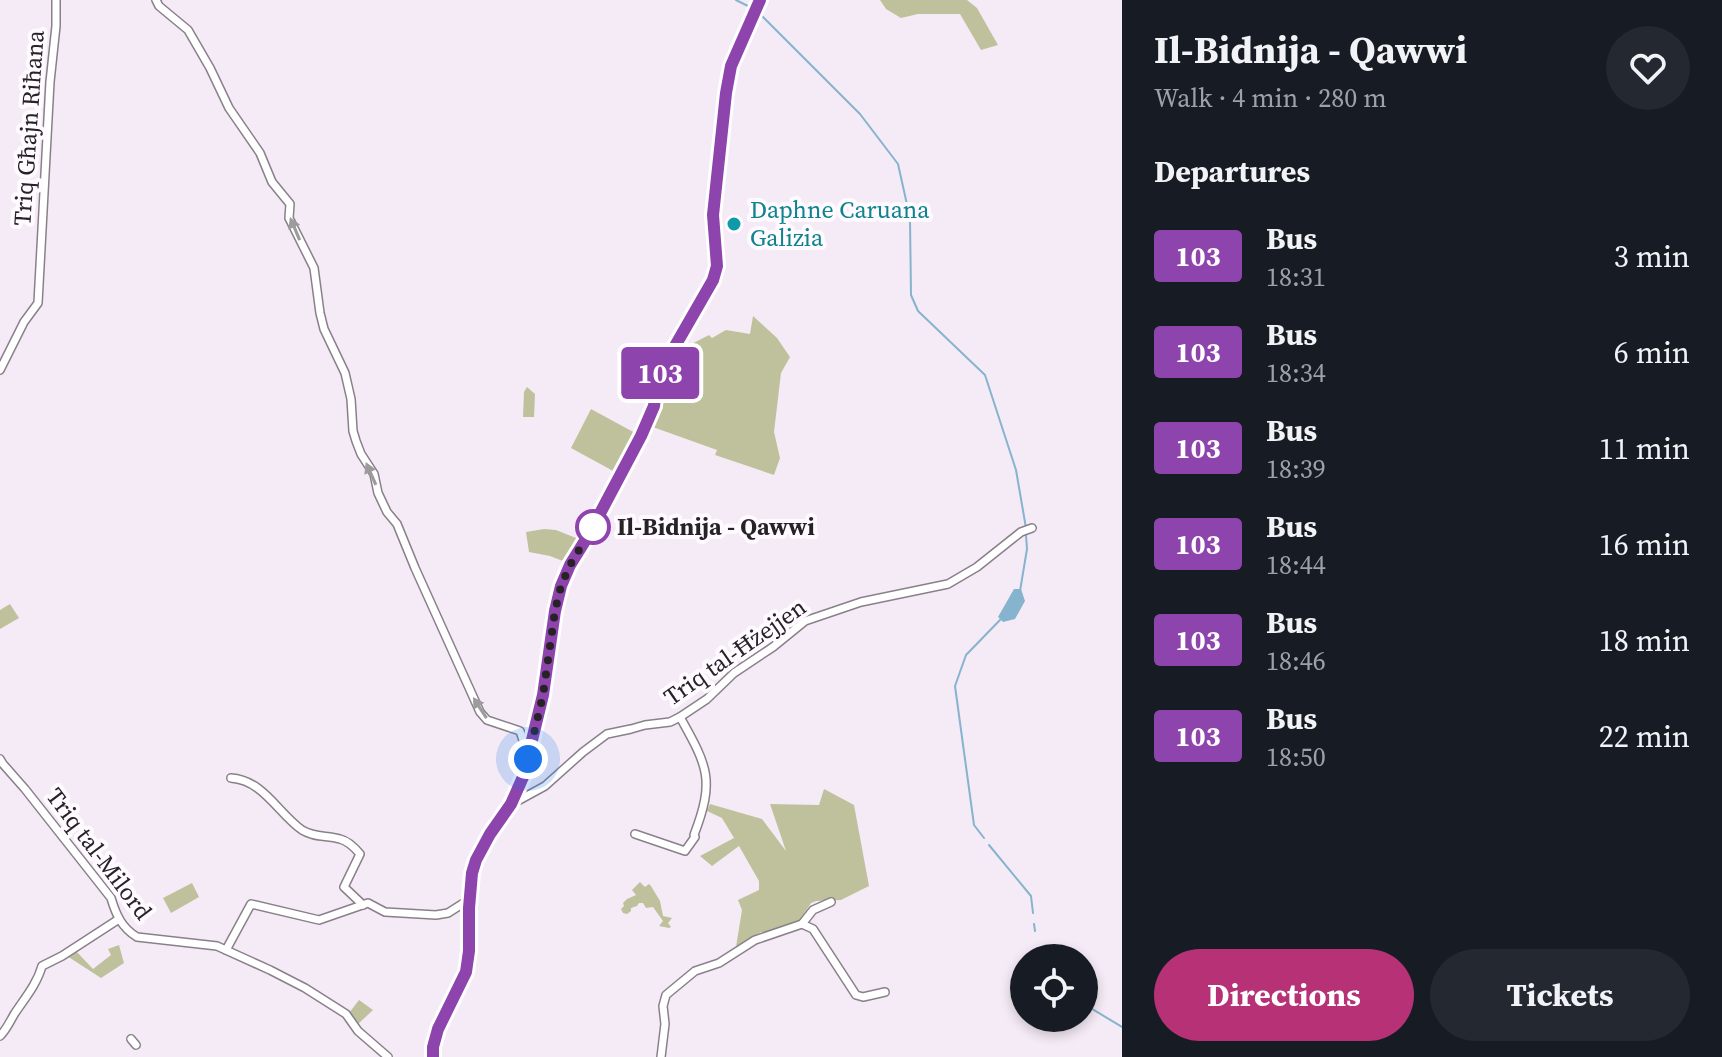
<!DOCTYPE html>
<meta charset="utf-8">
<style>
:root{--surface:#171b24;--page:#242831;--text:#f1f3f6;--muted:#9ea1a6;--accent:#b63176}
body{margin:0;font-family:"Source Serif 4",serif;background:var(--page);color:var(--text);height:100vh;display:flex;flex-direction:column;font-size:30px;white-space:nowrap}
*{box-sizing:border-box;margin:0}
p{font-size:26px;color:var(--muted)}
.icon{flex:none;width:44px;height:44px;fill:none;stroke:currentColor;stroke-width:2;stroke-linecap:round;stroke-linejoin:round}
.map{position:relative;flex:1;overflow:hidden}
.side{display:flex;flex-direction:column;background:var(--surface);width:600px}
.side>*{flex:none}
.badge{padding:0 16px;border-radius:6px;font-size:28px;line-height:52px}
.fabs{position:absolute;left:1010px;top:944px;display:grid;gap:16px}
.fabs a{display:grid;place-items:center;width:88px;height:88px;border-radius:50%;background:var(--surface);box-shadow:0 4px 12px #0003;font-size:40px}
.you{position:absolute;width:40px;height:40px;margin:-20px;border:6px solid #fff;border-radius:50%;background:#1a73e8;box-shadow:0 0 0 12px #1a73e833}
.map>.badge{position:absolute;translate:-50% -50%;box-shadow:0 0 0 4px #fff}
h2{padding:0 32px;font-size:30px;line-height:72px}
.round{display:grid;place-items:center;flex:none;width:84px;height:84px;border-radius:42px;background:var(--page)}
.summary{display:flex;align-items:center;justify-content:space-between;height:136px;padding:0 32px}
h1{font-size:38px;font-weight:700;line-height:60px}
.button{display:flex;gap:16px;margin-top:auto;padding:16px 32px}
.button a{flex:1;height:92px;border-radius:48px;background:var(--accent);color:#fff;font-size:32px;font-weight:700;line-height:92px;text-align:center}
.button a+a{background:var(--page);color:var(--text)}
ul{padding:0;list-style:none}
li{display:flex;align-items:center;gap:24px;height:96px;padding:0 32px}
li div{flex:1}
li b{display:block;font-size:30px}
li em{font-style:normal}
li .badge{min-width:88px;font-weight:700;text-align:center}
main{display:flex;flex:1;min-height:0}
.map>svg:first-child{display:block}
.green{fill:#bec19c}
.water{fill:#86b3ce}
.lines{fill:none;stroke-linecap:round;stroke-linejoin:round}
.stream{stroke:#86b3ce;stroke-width:2}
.street-casing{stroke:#89808a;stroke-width:10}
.secondary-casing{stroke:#89808a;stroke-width:13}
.street{stroke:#fff;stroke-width:7}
.secondary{stroke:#fff;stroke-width:10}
.oneway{fill:#9d9c9d}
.line-casing{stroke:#fff;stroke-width:18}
.line{stroke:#8e44ad;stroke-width:12}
.walk{stroke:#262226;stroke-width:8;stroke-dasharray:0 14.4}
.culture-dot{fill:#0f9aa8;stroke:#fefaff;stroke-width:3}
.stop-dot{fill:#fff;stroke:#8e44ad;stroke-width:4}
.labels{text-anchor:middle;stroke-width:8;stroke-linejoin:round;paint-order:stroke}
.street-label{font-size:24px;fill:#262226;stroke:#fefaff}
.culture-label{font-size:24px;fill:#0d838f;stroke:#fefaff;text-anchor:start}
.stop-label{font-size:24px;font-weight:bold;fill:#262226;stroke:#fefaff;text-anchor:start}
</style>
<main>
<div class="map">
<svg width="1122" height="1057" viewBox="0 0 1122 1057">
<rect width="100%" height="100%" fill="#f5ebf6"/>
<!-- green -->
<g class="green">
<polygon points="880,0 967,0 977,8 998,45 981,50 960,14 918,14 901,18 886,9"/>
<polygon points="753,316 777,338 790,357 781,373 774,432 780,458 774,475 715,455 717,450 650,426 658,416 665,375 676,352 709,335 712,338 726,330 750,334"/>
<polygon points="527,387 535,394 534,417 523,417 524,392"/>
<polygon points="591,409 637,434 615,472 571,448"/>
<polygon points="544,529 556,530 581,540 568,563 550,556 529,552 526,532"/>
<polygon points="10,604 19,618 0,629 0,610"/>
<polygon points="824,789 854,805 869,886 841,900 816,901 811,903 797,924 763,933 761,932 736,947 742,910 738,900 759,890 759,881 739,846 712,866 700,856 734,838 722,818 707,811 710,804 762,819 786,851 770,804 819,805"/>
<polygon points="640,882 645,887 649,884 651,886 660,901 663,916 672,918 668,923 671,927 669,928 659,926 663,921 653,907 646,908 643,903 639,903 637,906 631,908 631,911 627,914 623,913 621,909 624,906 623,903 627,899 636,895 632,890"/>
<polygon points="192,883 199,897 171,913 163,898"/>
<polygon points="119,945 124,963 101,978 67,956 75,950 93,969 111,955 108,949"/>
<polygon points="359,1000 373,1010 357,1025 349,1013"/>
</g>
<!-- water -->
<polygon class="water" points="1014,589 1021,589 1025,601 1015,619 1003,622 998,617"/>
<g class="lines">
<!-- stream -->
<g class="stream">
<polyline points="736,0 752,8"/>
<polyline points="760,14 860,114 898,164 910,218 911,295 918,311 985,375 1016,470 1026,528"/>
<polyline points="1020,591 1027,549 1026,535"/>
<polyline points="984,838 974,825 955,686 966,655 1000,620"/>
<polyline points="989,845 1031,896 1033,913"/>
<polyline points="1034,924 1035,931"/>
<polyline points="1037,948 1043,958"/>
<polyline points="1084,1004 1122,1027"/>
</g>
<defs>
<g id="street">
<polyline points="156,0 159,6 188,30 210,68 229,108 260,153 272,182 290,204 289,218 314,268 320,313 324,329 345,373 351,399 353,431 356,441 361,454 374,474 378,493 387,512 397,524 415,568 480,712 487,720 520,731 527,753"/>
<polyline points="0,370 24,322 38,303 50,82 56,26 56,0"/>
<path d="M0,759L3,764L25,789L111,898C116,915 122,928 137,937L217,946L270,970L305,988L346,1014L358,1031L388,1057"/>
<path d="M231,778C263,780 278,813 302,830C315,838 327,835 340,839C348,841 355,848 360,854L344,887L363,905"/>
<polyline points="512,804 545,786 583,752 607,734 631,729 645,725 670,722 680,717 707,699 734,673 773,647 805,621 861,602 948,584 977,567 1021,532 1032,528"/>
<path d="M635,834L685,851L695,837L694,835C715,780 708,767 680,717"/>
<polyline points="802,924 813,929 856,995 863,997 885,992"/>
<polyline points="226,950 251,904 319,920 368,903 385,912 436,915 448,913 470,899"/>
<path d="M0,1036C7,1029 10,1021 15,1013C25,998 37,984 42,966L62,956L119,919"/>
<polyline points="131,1039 136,1045"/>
<polyline points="661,1057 665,1024 663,1006 666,995 695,971 719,963 755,940 802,924 813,910 831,902"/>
</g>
<polyline id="secondary" points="433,1057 433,1047 438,1029 466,972 469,951 469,908 472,873 476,860 490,834 511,804 523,777 543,695 555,611 561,586 570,565 588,536 641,436 654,406 657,383 663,367 713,280 717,266 713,215 726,93 731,66 760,0"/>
</defs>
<!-- street casing -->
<use href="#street" class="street-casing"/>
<!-- secondary casing -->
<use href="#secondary" class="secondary-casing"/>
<!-- street -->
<use href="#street" class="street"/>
<!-- secondary -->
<use href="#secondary" class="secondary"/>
</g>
<!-- one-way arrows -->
<defs><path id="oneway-solid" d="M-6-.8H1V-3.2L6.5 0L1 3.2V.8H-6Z" transform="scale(2)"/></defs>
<g class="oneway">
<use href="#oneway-solid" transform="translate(295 229) rotate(-113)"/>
<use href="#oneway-solid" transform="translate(371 474) rotate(-114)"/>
<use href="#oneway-solid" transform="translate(480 708) rotate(-123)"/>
</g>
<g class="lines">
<defs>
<polyline id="line" points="433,1057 433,1047 438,1029 466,972 469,951 469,908 472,873 476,860 490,834 511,804 523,777 543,695 555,611 561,586 570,565 588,536 641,436 654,406 657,383 663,367 713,280 717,266 713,215 726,93 731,66 760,0"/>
</defs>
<!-- line casing -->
<use href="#line" class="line-casing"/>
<!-- line -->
<use href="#line" class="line"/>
<!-- walk -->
<polyline class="walk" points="528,759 543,695 555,611 561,586 570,565 593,527"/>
</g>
<!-- markers -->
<circle class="culture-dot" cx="734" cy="224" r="8"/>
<circle class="stop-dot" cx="593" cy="527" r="16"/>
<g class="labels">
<!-- street labels -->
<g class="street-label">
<text transform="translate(29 128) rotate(-86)" y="8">Triq Għajn Riħana</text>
<text transform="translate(735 652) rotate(-35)" y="8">Triq tal-Ħżejjen</text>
<text transform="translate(99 854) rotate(53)" y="8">Triq tal-Milord</text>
</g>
<!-- culture labels -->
<g class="culture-label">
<text x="750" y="218">Daphne Caruana<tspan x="750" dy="28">Galizia</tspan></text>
</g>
<!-- stop labels -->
<g class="stop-label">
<text x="617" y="535">Il-Bidnija - Qawwi</text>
</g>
</g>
</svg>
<div class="fabs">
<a><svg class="icon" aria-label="locate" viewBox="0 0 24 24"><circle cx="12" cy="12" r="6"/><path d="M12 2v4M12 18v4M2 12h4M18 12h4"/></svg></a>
</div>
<div class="you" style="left:528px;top:759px"></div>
<b class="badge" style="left:660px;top:373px;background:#8e44ad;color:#fff">103</b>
</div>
<section class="side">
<div class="summary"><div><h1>Il-Bidnija - Qawwi</h1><p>Walk · 4 min · 280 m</p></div><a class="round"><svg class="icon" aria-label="heart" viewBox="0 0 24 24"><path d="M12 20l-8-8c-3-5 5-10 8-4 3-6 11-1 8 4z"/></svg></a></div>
<h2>Departures</h2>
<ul>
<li><span class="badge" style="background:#8e44ad;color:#fff">103</span><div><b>Bus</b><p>18:31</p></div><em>3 min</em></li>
<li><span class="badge" style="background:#8e44ad;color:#fff">103</span><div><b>Bus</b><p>18:34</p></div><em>6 min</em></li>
<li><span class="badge" style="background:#8e44ad;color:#fff">103</span><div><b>Bus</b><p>18:39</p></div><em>11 min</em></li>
<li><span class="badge" style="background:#8e44ad;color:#fff">103</span><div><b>Bus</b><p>18:44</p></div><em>16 min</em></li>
<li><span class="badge" style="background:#8e44ad;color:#fff">103</span><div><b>Bus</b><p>18:46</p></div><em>18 min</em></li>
<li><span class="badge" style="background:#8e44ad;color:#fff">103</span><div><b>Bus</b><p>18:50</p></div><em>22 min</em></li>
</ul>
<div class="button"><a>Directions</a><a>Tickets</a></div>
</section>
</main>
